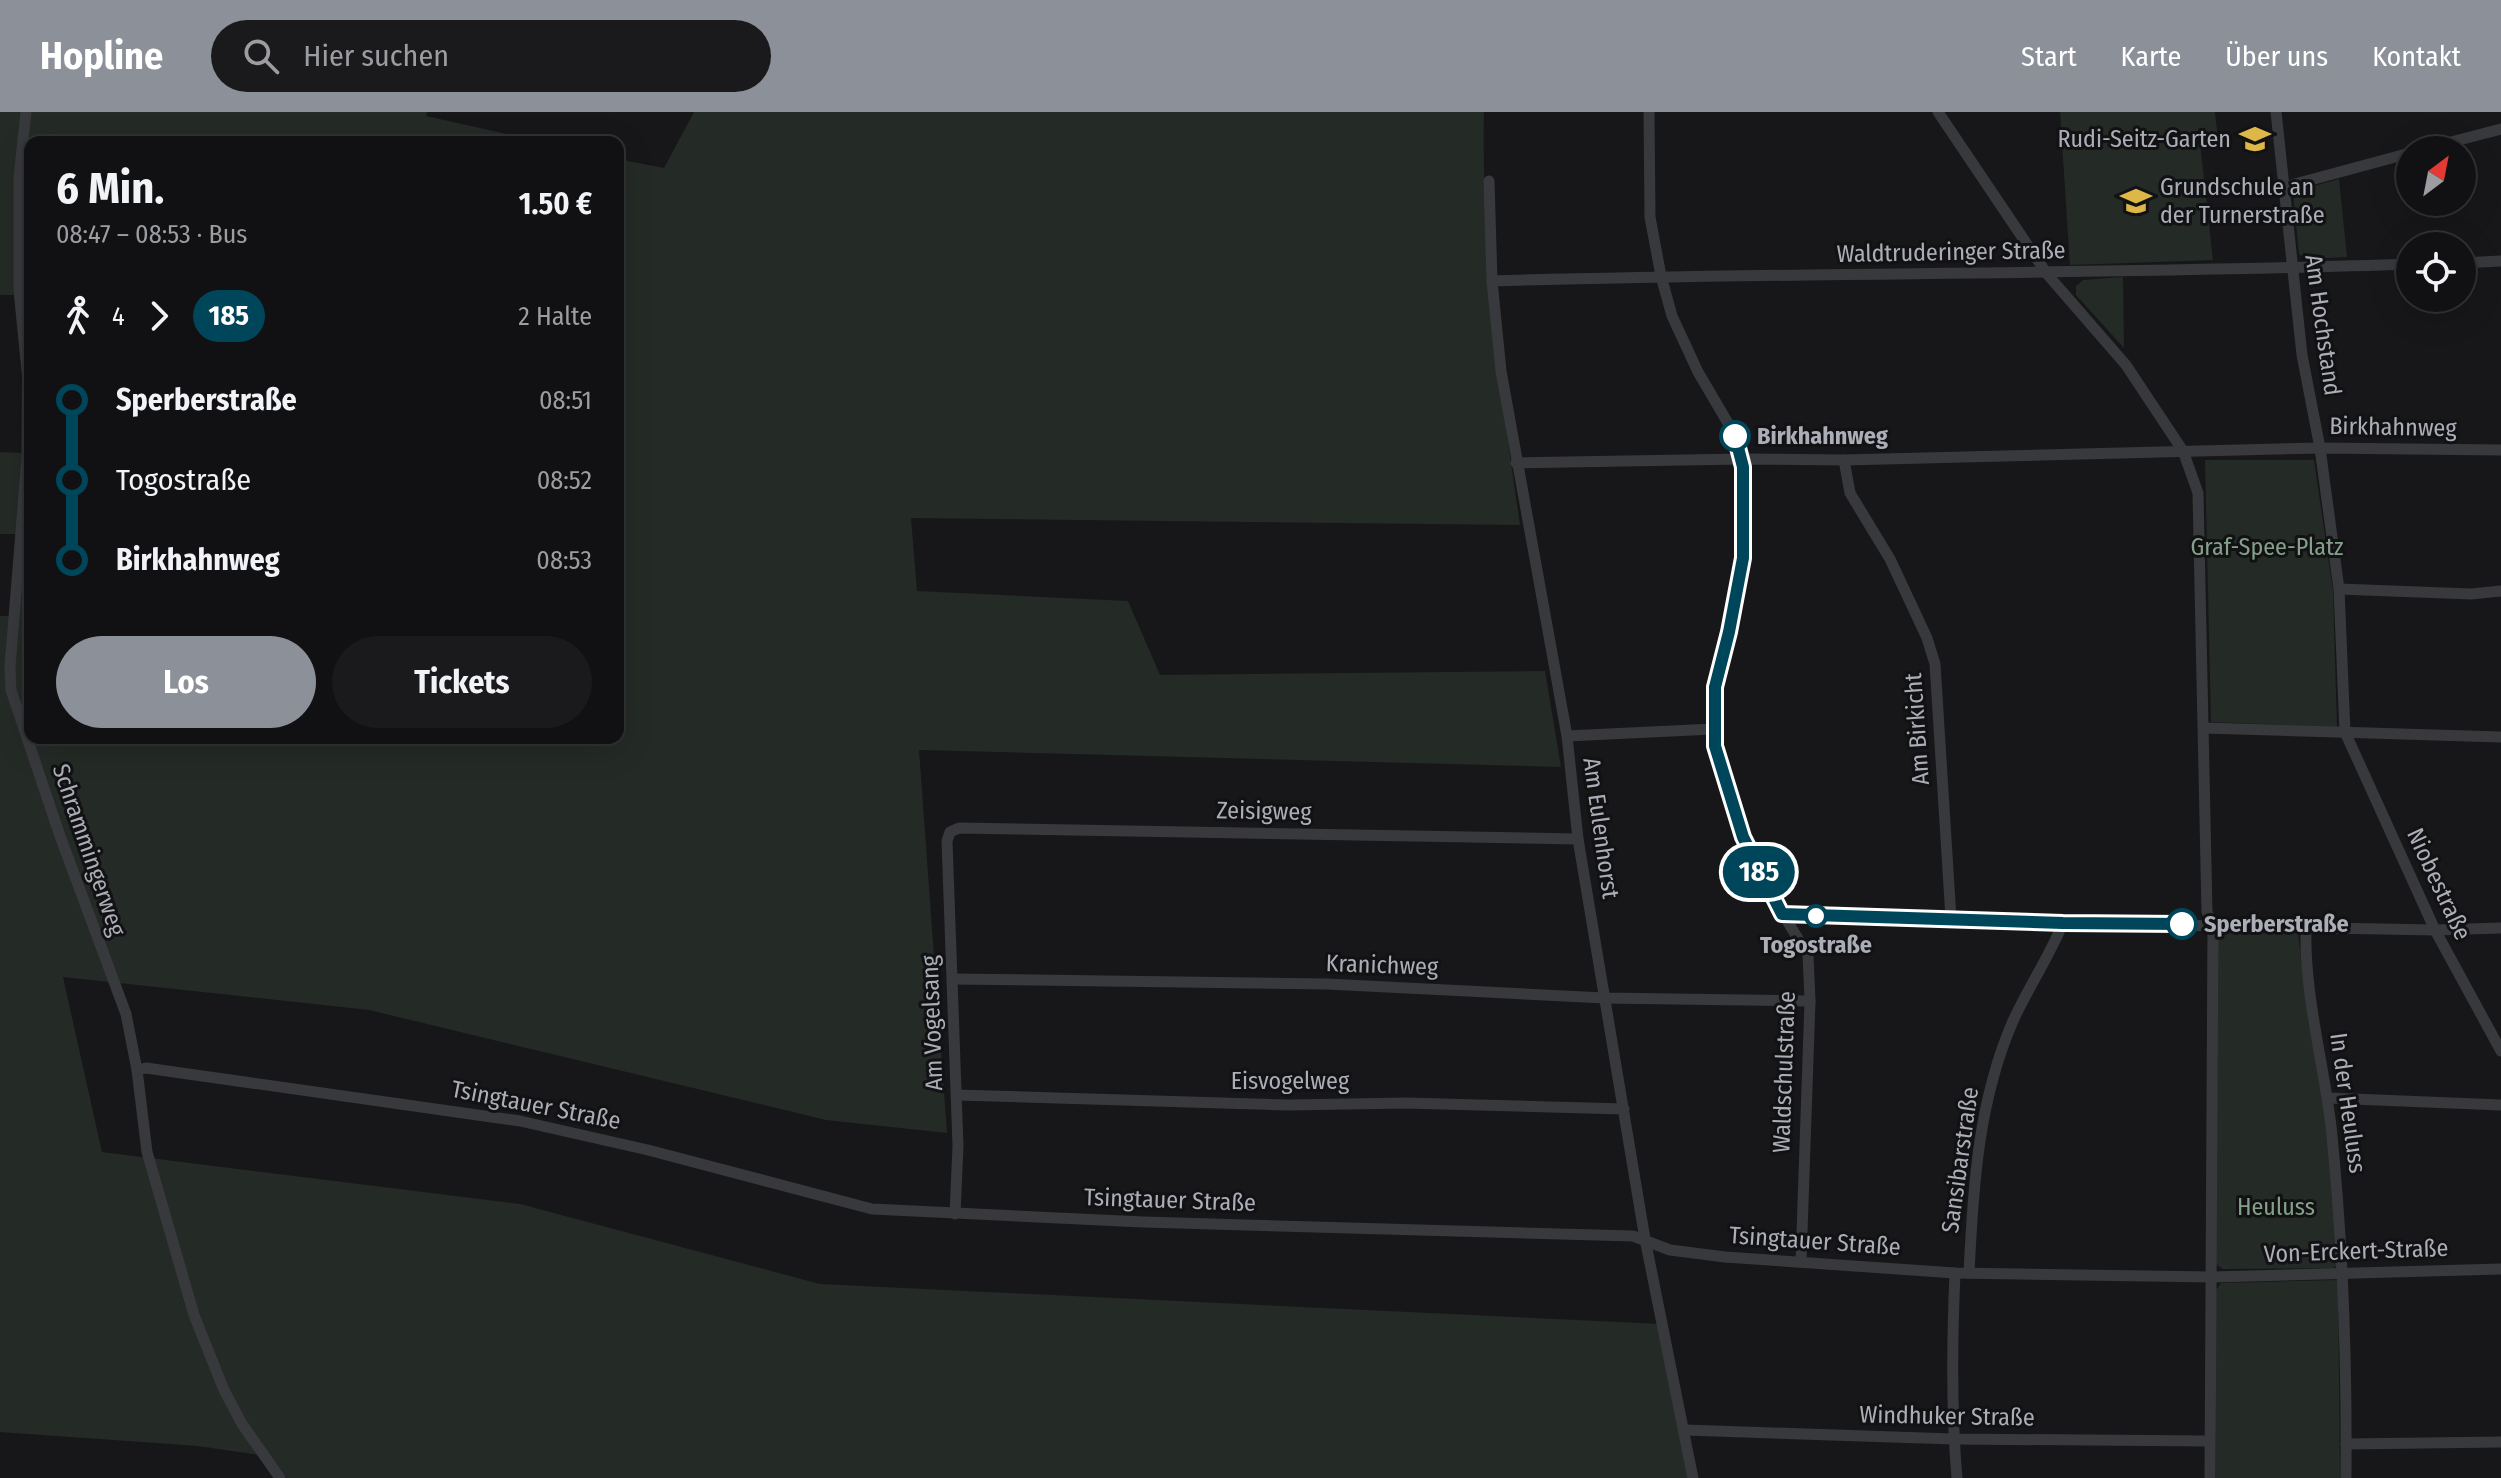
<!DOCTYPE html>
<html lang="de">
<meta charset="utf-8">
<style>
:root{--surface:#111113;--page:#1a1a1c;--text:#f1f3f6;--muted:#9c9da0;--line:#303133;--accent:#8c9099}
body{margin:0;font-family:"Fira Sans Condensed",sans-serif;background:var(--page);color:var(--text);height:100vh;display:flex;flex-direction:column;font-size:30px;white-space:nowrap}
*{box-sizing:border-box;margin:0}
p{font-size:26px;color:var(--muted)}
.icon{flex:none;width:44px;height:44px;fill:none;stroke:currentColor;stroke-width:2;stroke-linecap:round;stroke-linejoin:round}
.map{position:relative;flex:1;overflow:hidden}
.details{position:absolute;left:24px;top:24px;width:600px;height:608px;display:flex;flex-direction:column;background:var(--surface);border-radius:16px;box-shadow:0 8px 32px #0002,0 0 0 2px var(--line)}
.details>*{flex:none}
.badge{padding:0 16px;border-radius:26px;font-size:28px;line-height:52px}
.needle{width:52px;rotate:32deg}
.fabs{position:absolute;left:2396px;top:24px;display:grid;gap:16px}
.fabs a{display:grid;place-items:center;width:80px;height:80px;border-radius:50%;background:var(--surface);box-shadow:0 8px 32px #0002,0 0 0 2px var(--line);font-size:40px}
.map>.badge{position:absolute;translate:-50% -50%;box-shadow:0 0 0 4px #fff}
.legs{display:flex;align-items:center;gap:12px;height:88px;padding:0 32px;font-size:26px}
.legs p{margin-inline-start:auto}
.headline{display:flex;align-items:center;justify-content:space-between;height:136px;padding:0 32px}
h1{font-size:44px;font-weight:700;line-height:60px}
.cta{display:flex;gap:16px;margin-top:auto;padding:16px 32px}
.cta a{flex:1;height:92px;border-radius:48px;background:var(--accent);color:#fff;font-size:32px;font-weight:700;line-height:92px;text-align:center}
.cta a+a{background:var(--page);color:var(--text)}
ul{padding:0 32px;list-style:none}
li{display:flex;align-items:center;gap:28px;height:80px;font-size:30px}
li i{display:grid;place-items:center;width:12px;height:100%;margin:0 10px;background:currentColor}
li i::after{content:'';width:20px;height:20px;margin:-10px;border:6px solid;border-radius:50%;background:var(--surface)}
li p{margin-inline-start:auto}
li:first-child i{background:linear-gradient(#0000 50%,currentColor 0)}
li:last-child i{background:linear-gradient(currentColor 50%,#0000 0)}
header{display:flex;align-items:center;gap:48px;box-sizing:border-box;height:112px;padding:0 40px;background:var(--accent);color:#fff}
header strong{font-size:38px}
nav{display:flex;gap:44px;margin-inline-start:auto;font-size:28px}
.search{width:560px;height:72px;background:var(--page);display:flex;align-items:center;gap:20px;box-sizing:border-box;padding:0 28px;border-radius:44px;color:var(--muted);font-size:30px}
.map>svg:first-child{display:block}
.green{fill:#242a25}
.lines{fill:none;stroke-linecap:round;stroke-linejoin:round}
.minor{stroke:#38393d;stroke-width:11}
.line-1-casing{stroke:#fff;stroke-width:18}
.line-1{stroke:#00465a;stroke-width:12}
.stop-1-dot{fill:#fff;stroke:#00465a;stroke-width:4}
.labels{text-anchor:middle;stroke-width:6;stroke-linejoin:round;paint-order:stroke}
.poi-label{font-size:24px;fill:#abaeb7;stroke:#121214;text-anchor:end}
.street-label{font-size:24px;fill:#abaeb7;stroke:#121214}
.stop-label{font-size:24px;font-weight:bold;fill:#abaeb7;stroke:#121214;text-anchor:start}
.park-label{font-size:24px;fill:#84a088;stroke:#121214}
</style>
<header>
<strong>Hopline</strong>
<div class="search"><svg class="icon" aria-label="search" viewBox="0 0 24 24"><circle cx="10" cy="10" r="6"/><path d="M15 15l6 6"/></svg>Hier suchen</div>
<nav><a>Start</a><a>Karte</a><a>Über uns</a><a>Kontakt</a></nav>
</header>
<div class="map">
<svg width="2501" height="1366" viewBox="0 0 2501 1366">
<rect width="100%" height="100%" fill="#171719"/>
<!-- green -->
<g class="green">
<path d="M0,0H427L426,4L542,30H30V626H618V47L664,56L694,0H1484C1481,139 1500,276 1520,413L911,406L917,479L1128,489L1160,563L1545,559L1561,655L919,638L947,1021L826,1008L369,898L63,865L102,1040L520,1092L820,1172L1660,1212L1688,1366H287L272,1345L198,1334L0,1320V504H9L25,422H0V340L21,341L22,261L14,183H0Z"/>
<polygon points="2060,0 2215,0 2218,28 2200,31 2213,148 2070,153"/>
<polygon points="2339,67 2347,145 2306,147 2299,142 2293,80"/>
<polygon points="2123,165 2123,166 2124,236 2076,183 2076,174 2083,168"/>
<polygon points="2205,348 2314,348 2333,479 2337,615 2211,610"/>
<polygon points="2218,820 2298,821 2309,913 2324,992 2333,1075 2338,1153 2333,1156 2223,1157 2216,1152"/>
<polygon points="2338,1168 2340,1366 2216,1366 2216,1178 2221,1171"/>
</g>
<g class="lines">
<!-- minor -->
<g class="minor">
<polyline points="26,0 19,65 19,178 28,268 28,333 10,555 11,578 60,724 126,902 137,958 147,1040 194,1203 224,1278 242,1312 280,1366"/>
<polyline points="1649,0 1650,105 1661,164 1672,204 1686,234 1698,260 1735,323 1742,347 1743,446 1729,520 1715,575 1715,634 1737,709 1753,748 1772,784 1808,843 1810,889 1801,1150"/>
<polyline points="1938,0 2047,162 2126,253 2183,339 2198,381 2207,800 2213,813 2210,1366"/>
<polyline points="2276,0 2302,243 2320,336 2339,477 2345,620 2435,818 2501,939"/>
<polyline points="2420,38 2501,17"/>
<polyline points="1489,69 1492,169 1501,259 1567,624 1578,727 1645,1127 1693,1366"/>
<polyline points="2284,75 2410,41"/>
<polyline points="2462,151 2501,149"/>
<path d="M1492,169C1798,160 2104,163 2410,152"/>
<polyline points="1844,348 1850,381 1890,447 1927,526 1935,552 1951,806"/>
<polyline points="1516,351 1742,347 1844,348 2320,336 2501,338"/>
<polyline points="2339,477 2471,482 2501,479"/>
<polyline points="2205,616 2501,625"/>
<polyline points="1567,624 1713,617"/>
<polyline points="1782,802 2063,811 2435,818 2501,816"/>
<path d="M2306,815C2304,881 2323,948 2331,1014C2343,1131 2347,1248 2346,1366"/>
<polyline points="953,867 1327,872 1604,886 1810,889"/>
<polyline points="137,958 146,956 520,1009 648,1038 872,1097 1143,1110 1633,1124 1670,1138 1725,1145 1955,1161 2212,1165 2501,1157"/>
<polyline points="957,983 1289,993 1406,991 1624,997"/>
<polyline points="2328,986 2501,993"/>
<polyline points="955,1102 958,1034 947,729 950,720 959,716 1578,727"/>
<path d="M1955,1161C1952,1229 1951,1298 1957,1366"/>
<path d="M1969,1161C1973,1076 1978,989 2013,909C2028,876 2049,845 2063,811"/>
<polyline points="1685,1318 1953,1327 2208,1329"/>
<polyline points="2346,1332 2501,1330"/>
</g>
</g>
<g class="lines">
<defs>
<polyline id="line-1" points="1735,324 1743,355 1743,446 1729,520 1715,575 1715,634 1743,725 1782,802 2063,811 2182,812"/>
</defs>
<!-- line-1 casing -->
<use href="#line-1" class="line-1-casing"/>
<!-- line-1 -->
<use href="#line-1" class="line-1"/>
</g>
<!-- icons -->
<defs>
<symbol id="school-bare" viewBox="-9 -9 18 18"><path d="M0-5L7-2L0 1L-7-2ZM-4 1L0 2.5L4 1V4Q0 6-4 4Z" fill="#deb749" stroke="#121214" stroke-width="2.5" paint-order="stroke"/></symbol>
</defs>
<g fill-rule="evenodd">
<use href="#school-bare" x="2233" y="5" width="44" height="44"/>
<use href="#school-bare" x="2114" y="67" width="44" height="44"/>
</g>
<!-- markers -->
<g class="stop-1-dot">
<circle cx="1735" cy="324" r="14"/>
<circle cx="1816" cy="804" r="10"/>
<circle cx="2182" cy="812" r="14"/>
</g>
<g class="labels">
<!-- poi labels -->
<g class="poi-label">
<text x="2231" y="35">Rudi-Seitz-Garten</text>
<text x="2160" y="83" text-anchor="start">Grundschule an<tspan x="2160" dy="28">der Turnerstraße</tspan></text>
</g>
<!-- street labels -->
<g class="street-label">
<text transform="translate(1951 140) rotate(-1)" y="8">Waldtruderinger Straße</text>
<text transform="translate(2323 213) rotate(82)" y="8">Am Hochstand</text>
<text transform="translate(2393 315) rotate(1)" y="8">Birkhahnweg</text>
<text transform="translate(1917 617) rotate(-94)" y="8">Am Birkicht</text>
<text transform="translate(1264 699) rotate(1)" y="8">Zeisigweg</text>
<text transform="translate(1601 716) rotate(82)" y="8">Am Eulenhorst</text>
<text transform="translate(89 738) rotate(71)" y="8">Schrammingerweg</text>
<text transform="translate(2439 772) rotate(65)" y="8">Niobestraße</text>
<text transform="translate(1382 853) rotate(2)" y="8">Kranichweg</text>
<text transform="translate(932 911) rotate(-92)" y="8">Am Vogelsang</text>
<text transform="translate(1784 960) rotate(-88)" y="8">Waldschulstraße</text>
<text x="1290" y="977">Eisvogelweg</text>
<text transform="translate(2348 991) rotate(82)" y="8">In der Heuluss</text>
<text transform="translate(536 993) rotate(11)" y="8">Tsingtauer Straße</text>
<text transform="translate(1960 1048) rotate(-82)" y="8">Sansibarstraße</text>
<text transform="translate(1170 1088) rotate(2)" y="8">Tsingtauer Straße</text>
<text transform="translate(1815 1129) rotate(4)" y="8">Tsingtauer Straße</text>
<text transform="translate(2356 1139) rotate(-2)" y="8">Von-Erckert-Straße</text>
<text transform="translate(1947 1304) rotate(1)" y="8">Windhuker Straße</text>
</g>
<!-- stop labels -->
<g class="stop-label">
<text x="1757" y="332">Birkhahnweg</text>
<text x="2204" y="820">Sperberstraße</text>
<text x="1816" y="841" text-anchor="middle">Togostraße</text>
</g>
<!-- park labels -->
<g class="park-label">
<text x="2267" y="443">Graf-Spee-Platz</text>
<text x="2276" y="1103">Heuluss</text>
</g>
</g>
</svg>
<div class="fabs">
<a><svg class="needle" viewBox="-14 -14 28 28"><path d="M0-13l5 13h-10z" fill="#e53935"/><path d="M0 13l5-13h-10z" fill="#9c9da0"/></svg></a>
<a><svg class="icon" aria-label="locate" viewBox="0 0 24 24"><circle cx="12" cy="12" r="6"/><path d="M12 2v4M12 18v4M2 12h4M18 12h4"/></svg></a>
</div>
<b class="badge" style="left:1759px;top:760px;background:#00465a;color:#fff">185</b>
<section class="details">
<div class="headline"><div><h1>6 Min.</h1><p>08:47 – 08:53 · Bus</p></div><b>1.50 €</b></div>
<div class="legs"><svg class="icon" aria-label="walk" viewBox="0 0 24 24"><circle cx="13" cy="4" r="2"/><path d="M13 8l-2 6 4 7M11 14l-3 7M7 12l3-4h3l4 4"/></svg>4<svg class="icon" aria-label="forward" viewBox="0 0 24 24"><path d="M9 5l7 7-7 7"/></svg><b class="badge" style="background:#00465a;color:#fff">185</b><p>2 Halte</p></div>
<ul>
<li><i style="color:#00465a"></i><b>Sperberstraße</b><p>08:51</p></li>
<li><i style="color:#00465a"></i><span>Togostraße</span><p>08:52</p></li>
<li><i style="color:#00465a"></i><b>Birkhahnweg</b><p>08:53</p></li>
</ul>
<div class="cta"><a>Los</a><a>Tickets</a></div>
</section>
</div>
